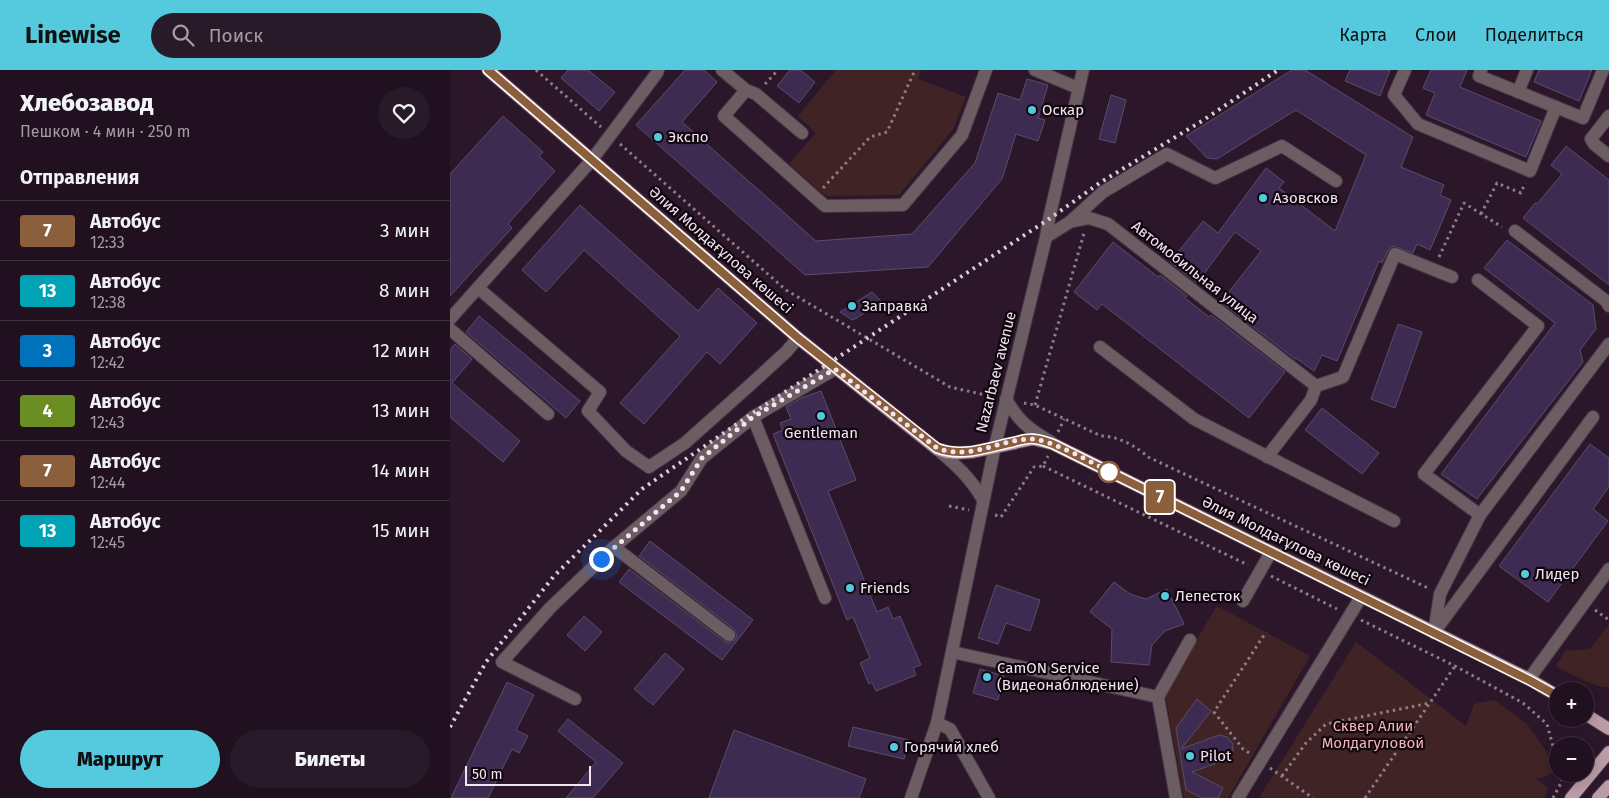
<!DOCTYPE html>
<html lang="ru">
<meta charset="utf-8">
<style>
:root{--surface:#211120;--page:#291a29;--text:#f1f3f6;--muted:#a29da5;--line:#3e313e;--accent:#55cadf}
body{margin:0;font-family:"Fira Sans",sans-serif;background:var(--page);color:var(--text);height:100vh;display:flex;flex-direction:column;font-size:19px;white-space:nowrap}
*{box-sizing:border-box;margin:0}
p{font-size:16px;color:var(--muted)}
.icon{flex:none;width:28px;height:28px;fill:none;stroke:currentColor;stroke-width:2;stroke-linecap:round;stroke-linejoin:round}
.map{position:relative;flex:1;overflow:hidden}
.details{display:flex;flex-direction:column;background:var(--surface);width:450px}
.details>*{flex:none}
.badge{padding:0 10px;border-radius:4px;font-size:18px;line-height:32px}
.buttons{position:absolute;left:1099px;top:612px;display:grid;gap:10px}
.buttons a{display:grid;place-items:center;width:45px;height:45px;border-radius:50%;background:var(--surface);box-shadow:0 2px 12px #0003,0 0 0 1px var(--line);font-size:25px}
.scale{position:absolute;left:15px;bottom:12px;width:126px;box-sizing:border-box;padding-left:5px;border:2px solid #f3e4f1;border-top:0;font-size:14px;line-height:18px;white-space:nowrap;color:#f3e4f1;-webkit-text-stroke:4px #0f060e;paint-order:stroke}
.you{position:absolute;width:25px;height:25px;margin:-12px;border:4px solid #fff;border-radius:50%;background:#1a73e8;box-shadow:0 0 0 8px #1a73e833}
.map>.badge{position:absolute;translate:-50% -50%;box-shadow:0 0 0 2px #fff}
h2{padding:0 20px;font-size:19px;line-height:45px}
.round{display:grid;place-items:center;flex:none;width:52px;height:52px;border-radius:26px;background:var(--page)}
.summary{display:flex;align-items:center;justify-content:space-between;height:85px;padding:0 20px}
h1{font-size:24px;font-weight:800;line-height:38px}
.button{display:flex;gap:10px;margin-top:auto;padding:10px 20px}
.button a{flex:1;height:58px;border-radius:30px;background:var(--accent);color:#111;font-size:20px;font-weight:800;line-height:58px;text-align:center}
.button a+a{background:var(--page);color:var(--text)}
ul{padding:0;list-style:none}
li{display:flex;align-items:center;gap:15px;height:60px;padding:0 20px;border-top:1px solid var(--line)}
li div{flex:1}
li b{display:block;font-size:19px}
li em{font-style:normal}
li .badge{min-width:55px;font-weight:700;text-align:center}
header{display:flex;align-items:center;gap:30px;box-sizing:border-box;height:70px;padding:0 25px;background:var(--accent);color:#111}
header strong{font-size:24px}
nav{display:flex;gap:28px;margin-inline-start:auto;font-size:18px}
.search{width:350px;height:45px;background:var(--page);display:flex;align-items:center;gap:12px;box-sizing:border-box;padding:0 18px;border-radius:28px;color:var(--muted);font-size:19px}
main{display:flex;flex:1;min-height:0}
.map>svg:first-child{display:block}
.green{fill:#402425}
.building{fill:#3e2b51;stroke:#5a4d69}
.lines{fill:none;stroke-linecap:round;stroke-linejoin:round}
.minor-casing{stroke:#483446;stroke-width:14}
.major-casing{stroke:#483446;stroke-width:14}
.path{stroke:#8e7c8c;stroke-width:3;stroke-dasharray:2.5 4;stroke-linecap:butt}
.minor{stroke:#6c5d63;stroke-width:12}
.major{stroke:#ba9ba6;stroke-width:12}
.rail{stroke:#dbcbd9;stroke-width:4;stroke-dasharray:2.5 5;stroke-linecap:butt}
.line-casing{stroke:#fff;stroke-width:11}
.line{stroke:#8b5e3c;stroke-width:8}
.walk{stroke:#f3e4f1;stroke-width:5;stroke-dasharray:0 9}
.poi-dot{fill:#55cadf;stroke:#0f060e;stroke-width:2}
.stop-dot{fill:#fff;stroke:#8b5e3c;stroke-width:2.5}
.labels{text-anchor:middle;stroke-width:4.5;stroke-linejoin:round;paint-order:stroke}
.poi-label{font-size:15px;fill:#f3e4f1;stroke:#0f060e;text-anchor:start}
.street-label{font-size:15px;fill:#f3e4f1;stroke:#0f060e}
.park-label{font-size:15px;fill:#f7b3b5;stroke:#0f060e}
</style>
<header>
<strong>Linewise</strong>
<div class="search"><svg class="icon" aria-label="search" viewBox="0 0 24 24"><circle cx="10" cy="10" r="6"/><path d="M15 15l6 6"/></svg>Поиск</div>
<nav><a>Карта</a><a>Слои</a><a>Поделиться</a></nav>
</header>
<main>
<section class="details">
<div class="summary"><div><h1>Хлебозавод</h1><p>Пешком · 4 мин · 250 m</p></div><a class="round"><svg class="icon" aria-label="heart" viewBox="0 0 24 24"><path d="M12 20l-8-8c-3-5 5-10 8-4 3-6 11-1 8 4z"/></svg></a></div>
<h2>Отправления</h2>
<ul>
<li><span class="badge" style="background:#8b5e3c;color:#fff">7</span><div><b>Автобус</b><p>12:33</p></div><em>3 мин</em></li>
<li><span class="badge" style="background:#00a3b4;color:#fff">13</span><div><b>Автобус</b><p>12:38</p></div><em>8 мин</em></li>
<li><span class="badge" style="background:#0072bc;color:#fff">3</span><div><b>Автобус</b><p>12:42</p></div><em>12 мин</em></li>
<li><span class="badge" style="background:#6b8e23;color:#fff">4</span><div><b>Автобус</b><p>12:43</p></div><em>13 мин</em></li>
<li><span class="badge" style="background:#8b5e3c;color:#fff">7</span><div><b>Автобус</b><p>12:44</p></div><em>14 мин</em></li>
<li><span class="badge" style="background:#00a3b4;color:#fff">13</span><div><b>Автобус</b><p>12:45</p></div><em>15 мин</em></li>
</ul>
<div class="button"><a>Маршрут</a><a>Билеты</a></div>
</section>
<div class="map">
<svg width="1159" height="728" viewBox="0 0 1159 728">
<rect width="100%" height="100%" fill="#2c172a"/>
<!-- green -->
<g class="green">
<polygon points="386,0 471,0 468,9 516,27 503,59 449,125 376,126 339,94 366,63 348,46"/>
<polygon points="767,536 860,586 778,728 734,728 715,622"/>
<path d="M1159,555V617C1144,618 1120,603 1106,596L1115,581L1140,579Z"/>
<polygon points="906,572 1016,656 1024,634 1044,630 1077,654 1097,682 1102,704 1091,708 1084,707 1098,718 1095,728 809,728"/>
</g>
<!-- building -->
<g class="building">
<polygon points="118,0 138,0 165,22 149,41 111,8"/>
<polygon points="235,0 254,0 267,12 232,52 366,171 462,164 525,93 548,23 570,30 577,9 598,15 588,48 595,50 588,71 566,64 552,109 478,197 355,205 186,55"/>
<polygon points="340,0 350,0 365,12 349,33 327,16"/>
<polygon points="842,0 855,0 963,67 951,97 994,115 990,125 1001,130 980,180 967,174 963,183 943,176 938,180 932,193 929,191 887,291 872,285 864,301 846,288 845,289 771,232 811,181 785,162 747,213 720,192 753,151 768,163 816,98 834,112 829,118 885,161 916,85 846,40 767,89 757,88 736,66"/>
<polygon points="900,0 940,0 930,26 895,11"/>
<polygon points="981,0 1017,0 1010,17 1091,51 1076,87 976,45 985,23 973,18"/>
<polygon points="1089,0 1142,0 1129,31 1084,12"/>
<polygon points="661,25 676,30 665,73 649,69"/>
<polygon points="53,46 93,82 89,86 105,101 58,154 62,158 0,226 0,104"/>
<polygon points="1116,76 1159,110 1159,215 1073,148 1085,133 1087,134 1112,104 1101,95"/>
<polygon points="130,135 248,241 268,218 307,253 270,294 257,282 194,354 170,333 230,266 134,180 96,222 72,200"/>
<polygon points="1057,170 1143,235 1146,259 1130,280 1133,292 1027,429 991,404 1105,253 1034,198"/>
<polygon points="663,172 708,207 710,205 737,226 735,228 759,247 761,245 835,302 799,348 652,234 647,240 624,222"/>
<polygon points="422,222 431,231 407,248 402,250 390,242"/>
<polygon points="29,246 130,331 116,348 16,262"/>
<polygon points="948,254 972,262 945,338 921,329"/>
<polygon points="5,274 22,289 2,313 70,371 53,392 0,347 0,280"/>
<polygon points="371,321 406,410 378,421 427,542 438,537 443,549 450,546 471,595 463,598 466,605 426,621 422,612 419,614 410,593 420,588 403,547 397,550 323,364 333,360 330,353 341,349 336,337 351,328"/>
<polygon points="872,338 929,383 912,404 855,360"/>
<polygon points="1140,374 1159,388 1159,417 1143,439 1158,451 1098,532 1049,496"/>
<polygon points="200,471 303,550 272,590 169,512 179,499 274,571 278,573 285,570 287,566 284,559 189,486"/>
<polygon points="664,512 680,524 696,529 717,519 734,554 715,561 702,575 699,595 661,592 662,559 640,542"/>
<polygon points="546,515 590,530 580,561 556,553 548,574 528,568"/>
<polygon points="134,546 152,562 135,581 117,565"/>
<polygon points="215,583 234,599 203,635 184,619"/>
<polygon points="530,599 554,606 548,630 523,623"/>
<polygon points="57,612 84,625 66,660 78,666 69,683 62,679 38,728 1,728"/>
<polygon points="747,629 761,641 731,679 769,665 777,667 783,674 783,682 778,689 742,702 773,718 768,728 753,728 736,720 726,658"/>
<polygon points="118,649 173,693 143,728 116,728 146,692 108,661"/>
<polygon points="403,657 459,670 454,689 398,676"/>
<polygon points="284,660 416,709 409,728 259,728"/>
</g>
<g class="lines">
<defs>
<g id="minor">
<polyline points="272,0 296,20 274,46 375,136 453,135 512,65 536,0"/>
<polyline points="585,0 628,18"/>
<polyline points="955,0 944,25 968,54 1080,101 1106,37"/>
<polyline points="1031,0 1029,6 1133,48 1153,0"/>
<polyline points="296,20 306,24 352,63"/>
<polyline points="1068,22 1077,0"/>
<polyline points="1159,46 1141,69 1144,74 1159,86"/>
<polyline points="621,151 653,122 717,84 765,108 832,76 886,111"/>
<polyline points="1065,161 1156,231 1159,236"/>
<polyline points="596,167 620,152 639,148 658,154 866,316"/>
<polyline points="1028,210 1088,256 974,404 1030,445"/>
<polyline points="28,218 150,322 138,341 176,381 199,397 235,373 300,315 336,282 348,268"/>
<polyline points="0,249 141,91 207,3 208,0"/>
<polyline points="0,259 98,344"/>
<polyline points="650,277 744,349 944,451"/>
<polyline points="866,316 893,307 945,184 1002,207"/>
<path d="M556,329C569,352 579,359 601,372"/>
<polyline points="303,347 375,528"/>
<path d="M487,379C506,395 521,408 533,430"/>
<polyline points="817,387 861,330 866,316"/>
<polyline points="164,477 279,565"/>
<polyline points="793,531 821,482"/>
<polyline points="985,561 1143,347"/>
<polyline points="984,563 990,524 1030,445 1159,274"/>
<polyline points="502,582 708,627 726,728"/>
<polyline points="1079,609 1159,499"/>
<polyline points="708,627 740,570"/>
<polyline points="125,629 52,592 100,538 164,477 231,421 252,388 303,347 385,299"/>
<polyline points="487,653 500,659 539,728"/>
<polyline points="461,728 487,653 545,376 596,167 599,149 633,0"/>
<polyline points="788,728 911,527"/>
</g>
<g id="major">
<polyline points="38,0 348,268 487,379 496,382 508,383 523,382 583,369 603,374 1079,609 1108,626"/>
<polyline points="1135,644 1159,659"/>
<polyline points="1121,728 1159,682"/>
<polyline points="1148,728 1159,716"/>
</g>
</defs>
<!-- minor casing -->
<use href="#minor" class="minor-casing"/>
<!-- major casing -->
<use href="#major" class="major-casing"/>
<!-- path -->
<g class="path">
<polyline points="86,0 151,57"/>
<polyline points="315,14 328,0"/>
<polyline points="170,74 336,220 500,317 544,327"/>
<polyline points="373,118 420,67 437,62 465,0"/>
<polyline points="1031,144 1047,113 1071,123 1075,113"/>
<polyline points="989,187 1014,133 1052,157"/>
<path d="M574,333L585,335L651,366C668,366 686,376 698,387L978,518"/>
<polyline points="585,335 634,163"/>
<polyline points="608,362 614,349"/>
<polyline points="593,396 798,495"/>
<polyline points="499,436 519,440"/>
<polyline points="545,445 551,447 584,397 593,396 598,386"/>
<polyline points="821,506 887,539"/>
<polyline points="1145,540 1159,550"/>
<polyline points="911,550 1005,596 1073,633 1097,654 1108,695"/>
<polyline points="799,683 793,679 764,642 816,562"/>
<polyline points="820,698 863,728"/>
<polyline points="832,706 856,673 876,654 980,633"/>
<polyline points="915,728 1005,596"/>
<polyline points="1103,728 1112,711 1110,704"/>
</g>
<!-- minor -->
<use href="#minor" class="minor"/>
<!-- major -->
<use href="#major" class="major"/>
<!-- rail -->
<polyline class="rail" points="0,657 36,592 104,506 192,419 303,343 599,149 651,112 752,51 828,0"/>
</g>
<g class="lines">
<defs>
<path id="line" d="M38,0L348,268L487,378C513,388 538,377 564,372C571,370 577,368 584,369C590,369 597,372 603,374L1079,610L1108,626"/>
</defs>
<!-- line casing -->
<use href="#line" class="line-casing"/>
<!-- line -->
<use href="#line" class="line"/>
<!-- walk -->
<path class="walk" d="M151,489L231,421L252,388L303,347L385,299L487,378C522,391 548,369 582,369C598,369 647,394 659,402"/>
</g>
<!-- markers -->
<g class="poi-dot">
<circle cx="582" cy="40" r="5"/>
<circle cx="208" cy="67" r="5"/>
<circle cx="813" cy="128" r="5"/>
<circle cx="402" cy="236" r="5"/>
<circle cx="371" cy="346" r="5"/>
<circle cx="1075" cy="504" r="5"/>
<circle cx="400" cy="518" r="5"/>
<circle cx="715" cy="526" r="5"/>
<circle cx="537" cy="607" r="5"/>
<circle cx="444" cy="677" r="5"/>
<circle cx="740" cy="686" r="5"/>
</g>
<circle class="stop-dot" cx="659" cy="402" r="10"/>
<g class="labels">
<!-- poi labels -->
<g class="poi-label">
<text x="592" y="45">Оскар</text>
<text x="218" y="72">Экспо</text>
<text x="823" y="133">Азовсков</text>
<text x="412" y="241">Заправка</text>
<text x="371" y="368" text-anchor="middle">Gentleman</text>
<text x="1085" y="509">Лидер</text>
<text x="410" y="523">Friends</text>
<text x="725" y="531">Лепесток</text>
<text x="547" y="603">CamON Service<tspan x="547" dy="17">(Видеонаблюдение)</tspan></text>
<text x="454" y="682">Горячий хлеб</text>
<text x="750" y="691">Pilot</text>
</g>
<!-- street labels -->
<g class="street-label">
<text transform="translate(271 180) rotate(41)" y="5">Әлия Молдағұлова көшесі</text>
<text transform="translate(745 202) rotate(38)" y="5">Автомобильная улица</text>
<text transform="translate(546 302) rotate(-76)" y="5">Nazarbaev avenue</text>
<text transform="translate(836 471) rotate(26)" y="5">Әлия Молдағұлова көшесі</text>
</g>
<!-- park labels -->
<g class="park-label">
<text x="923" y="661">Сквер Алии<tspan x="923" dy="17">Молдагуловой</tspan></text>
</g>
</g>
</svg>
<div class="buttons">
<a>+</a>
<a>−</a>
</div>
<div class="scale">50 m</div>
<div class="you" style="left:151px;top:489px"></div>
<b class="badge" style="left:710px;top:427px;background:#8b5e3c;color:#fff">7</b>
</div>
</main>
